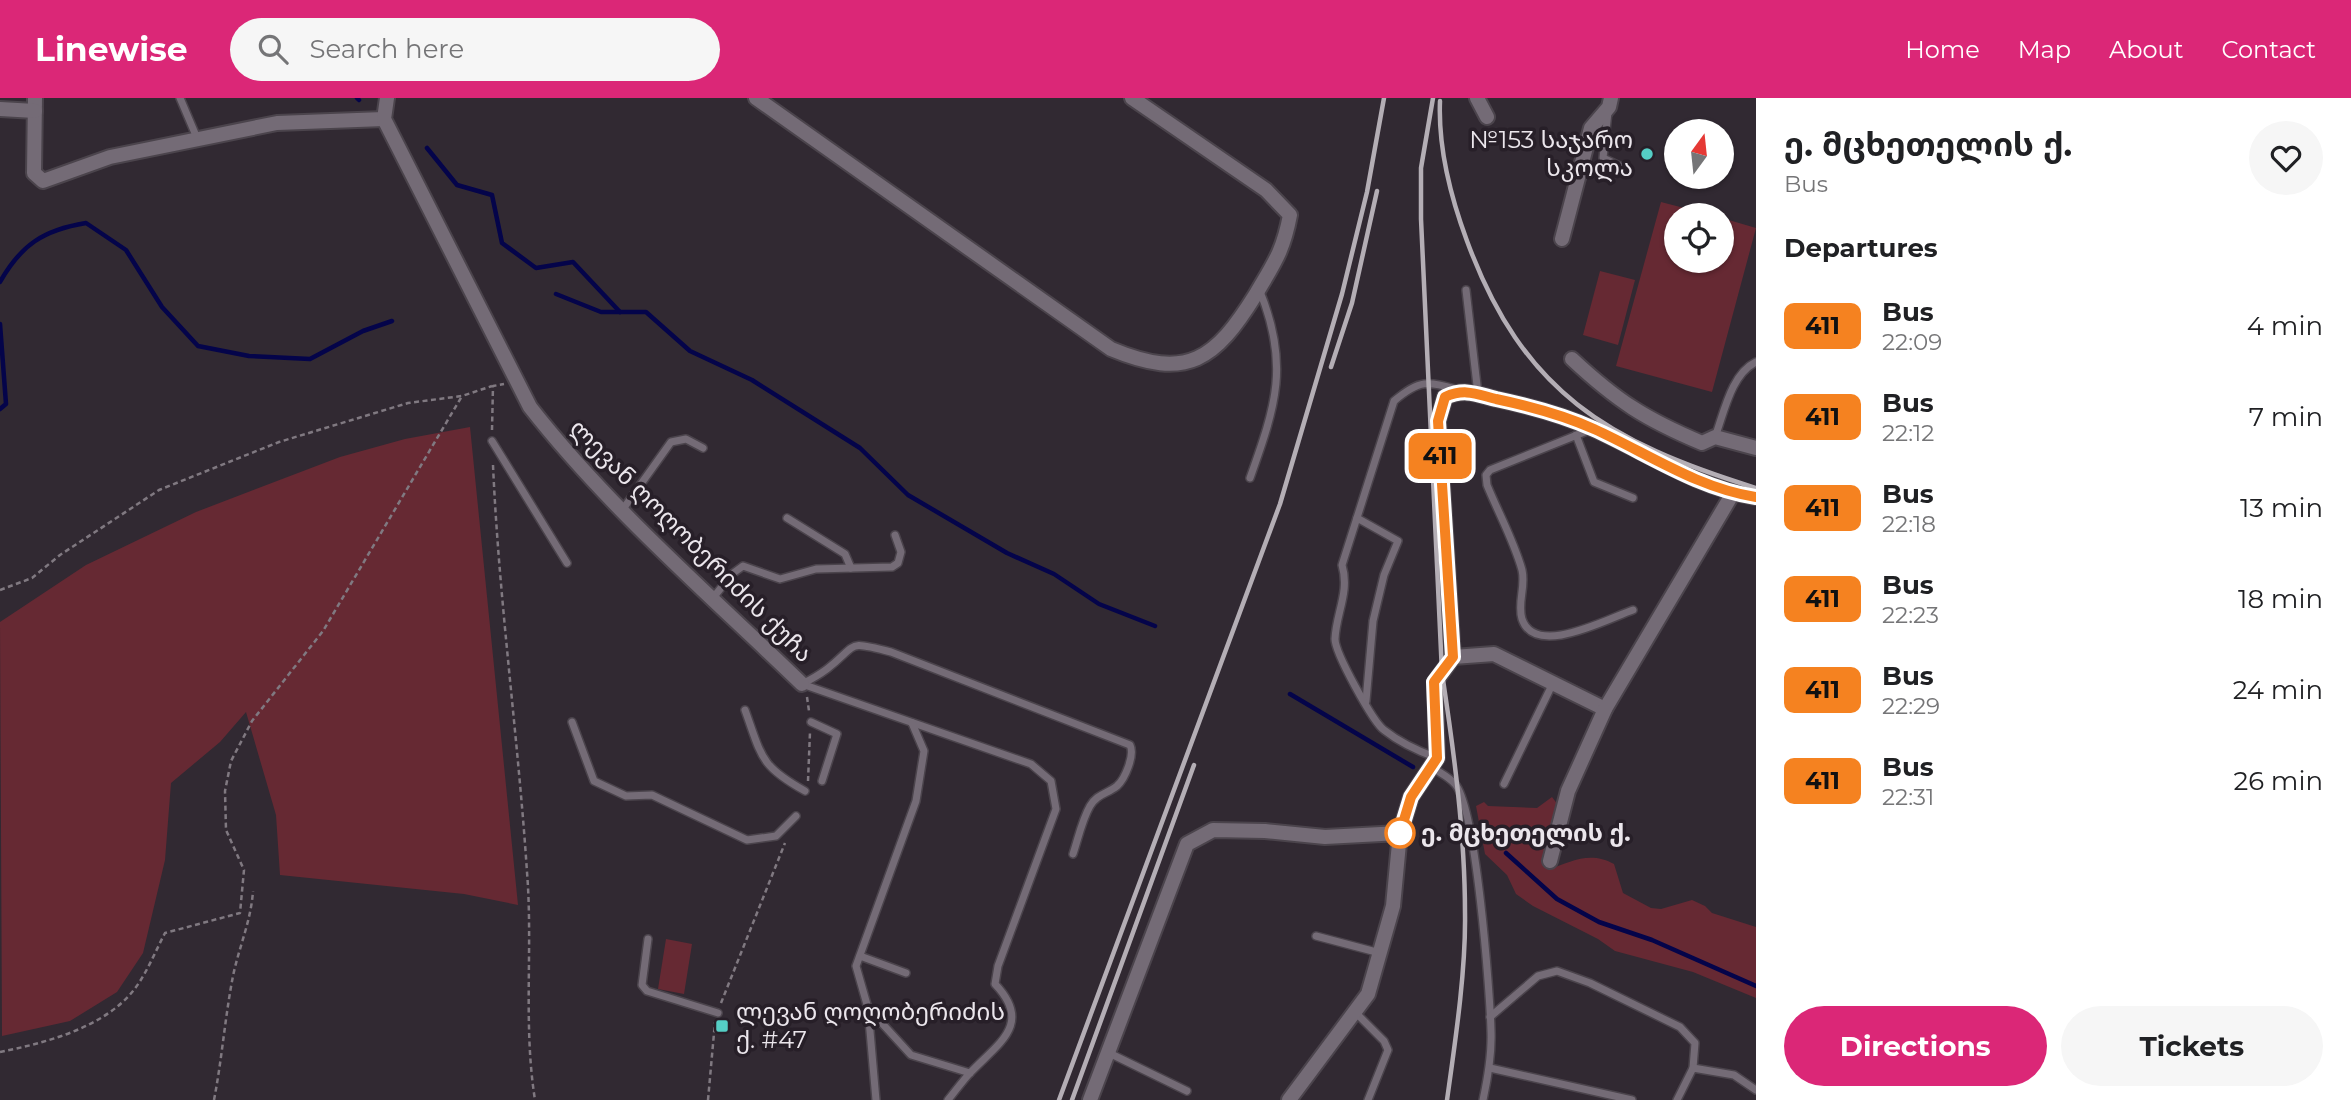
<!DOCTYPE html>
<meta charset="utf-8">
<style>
:root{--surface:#fff;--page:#f6f6f6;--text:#202124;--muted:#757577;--accent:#db2777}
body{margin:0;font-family:Montserrat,"Noto Sans Georgian",sans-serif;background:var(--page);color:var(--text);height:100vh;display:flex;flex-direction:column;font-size:26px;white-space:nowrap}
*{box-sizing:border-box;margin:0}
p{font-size:23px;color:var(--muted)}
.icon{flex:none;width:38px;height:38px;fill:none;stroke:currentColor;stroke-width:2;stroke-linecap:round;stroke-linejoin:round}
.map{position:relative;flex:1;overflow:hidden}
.side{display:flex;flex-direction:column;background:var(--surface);width:595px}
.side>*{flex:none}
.badge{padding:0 14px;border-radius:10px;font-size:24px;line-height:46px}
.needle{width:46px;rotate:15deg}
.fabs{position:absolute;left:1664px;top:21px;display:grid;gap:14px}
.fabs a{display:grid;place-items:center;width:70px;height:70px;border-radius:50%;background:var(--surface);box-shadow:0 2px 5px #0004;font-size:35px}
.map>.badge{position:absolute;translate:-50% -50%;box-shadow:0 0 0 4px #fff}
h2{padding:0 28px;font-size:26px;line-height:63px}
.round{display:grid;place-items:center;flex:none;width:74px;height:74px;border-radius:37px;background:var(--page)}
.summary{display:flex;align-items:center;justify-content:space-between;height:119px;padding:0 28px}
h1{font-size:33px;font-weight:700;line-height:52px}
.button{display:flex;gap:14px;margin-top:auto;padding:14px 28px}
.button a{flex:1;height:80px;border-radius:42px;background:var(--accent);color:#fff;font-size:28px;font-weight:700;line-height:80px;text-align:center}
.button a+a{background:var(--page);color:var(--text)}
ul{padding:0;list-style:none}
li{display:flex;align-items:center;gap:21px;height:91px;padding:0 28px}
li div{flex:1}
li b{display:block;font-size:26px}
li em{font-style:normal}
li .badge{min-width:77px;font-weight:700;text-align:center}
header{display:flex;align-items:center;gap:42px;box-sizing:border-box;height:98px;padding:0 35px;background:var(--accent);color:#fff}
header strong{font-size:33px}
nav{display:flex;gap:38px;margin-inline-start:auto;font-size:24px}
.search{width:490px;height:63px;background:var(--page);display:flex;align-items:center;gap:18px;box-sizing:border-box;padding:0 24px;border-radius:38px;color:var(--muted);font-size:26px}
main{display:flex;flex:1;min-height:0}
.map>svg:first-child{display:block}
.green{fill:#662933}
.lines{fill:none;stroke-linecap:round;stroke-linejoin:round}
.stream{stroke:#04044a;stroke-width:4.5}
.lane-casing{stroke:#4b444c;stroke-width:10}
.street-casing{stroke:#4b444c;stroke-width:18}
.path{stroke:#807981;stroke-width:2.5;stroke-dasharray:5 3.5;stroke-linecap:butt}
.lane{stroke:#746b76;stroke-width:7}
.street{stroke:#746b76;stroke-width:14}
.rail{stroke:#b4aeb5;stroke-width:4.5}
.line-casing{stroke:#fff;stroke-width:16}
.line{stroke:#f58220;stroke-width:10}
.poi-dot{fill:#55cec5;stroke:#271f28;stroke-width:2.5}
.stop-dot{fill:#fff;stroke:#f58220;stroke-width:3.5}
.labels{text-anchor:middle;stroke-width:7;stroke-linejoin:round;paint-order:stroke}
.poi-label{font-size:24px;fill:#ebe6ec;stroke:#271f28;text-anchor:end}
.street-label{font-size:24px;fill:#ebe6ec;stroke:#271f28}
.stop-label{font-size:24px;font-weight:bold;fill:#ebe6ec;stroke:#271f28;text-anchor:start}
</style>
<header>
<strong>Linewise</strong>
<div class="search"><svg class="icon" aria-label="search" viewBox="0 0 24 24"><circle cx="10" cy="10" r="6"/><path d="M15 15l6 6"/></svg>Search here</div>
<nav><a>Home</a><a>Map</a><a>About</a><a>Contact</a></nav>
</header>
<main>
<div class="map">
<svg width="1756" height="1002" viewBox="0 0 1756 1002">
<rect width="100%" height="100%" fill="#312932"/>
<!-- green -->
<g class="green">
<polygon points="1661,104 1711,117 1676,117 1676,163 1722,163 1722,120 1756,130 1712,294 1616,268"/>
<polygon points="1600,173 1635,182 1618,247 1583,237"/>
<polygon points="470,329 518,807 464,796 280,777 276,717 246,614 220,644 171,685 165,762 143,855 117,894 70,923 2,938 0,524 86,467 196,414 340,359 405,341"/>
<path d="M1552,699L1558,707L1545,763L1548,772C1572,763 1590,753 1614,766L1623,795L1651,810L1661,811L1692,802L1705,808L1712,815L1756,829V900L1693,874L1615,853L1598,841L1533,808L1516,796L1507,777L1485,756L1476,708L1484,704L1488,708L1537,710Z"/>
<polygon points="666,841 692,846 684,896 658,891"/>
</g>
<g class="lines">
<!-- stream -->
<g class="stream">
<polyline points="357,0 359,2"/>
<polyline points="427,50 457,87 492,97 502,145 536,170 573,164 620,214"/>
<path d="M0,184C21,147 43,132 86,125L126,152L162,209L198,248L249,258L310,261L363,233L392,223"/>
<polyline points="556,196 601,214 646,214 690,253 752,282 860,350 908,397 1007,455 1054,476 1099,506 1155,528"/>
<polyline points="0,226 6,306 0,311"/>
<polyline points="1290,596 1413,669"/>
<polyline points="1506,755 1557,801 1599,824 1652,842 1756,888"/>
</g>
<defs>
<g id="lane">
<polyline points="180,0 197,40"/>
<polyline points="1608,14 1603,60 1630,73"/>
<polyline points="1466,192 1478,296"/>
<path d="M1592,331L1490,372L1486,377L1487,387C1498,414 1514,443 1522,472C1526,489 1517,505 1522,521C1535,560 1607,521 1633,512"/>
<polyline points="1576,337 1594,384 1633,400"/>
<path d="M1715,339C1724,315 1731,276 1756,264"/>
<polyline points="492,343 567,465"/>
<path d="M1250,380C1276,307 1290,266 1259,191"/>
<polyline points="623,411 671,344 686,341 703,350"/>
<polyline points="787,420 845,456 851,470"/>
<polyline points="1357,420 1398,443 1384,477 1373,523 1366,603"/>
<polyline points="713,500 732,476 743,468 780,481 816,471 892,469 898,465 901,454 895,437"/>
<path d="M802,586L1031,666L1051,683L1056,711L998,868L995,886C1034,927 997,946 969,976C962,984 955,993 948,1002"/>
<path d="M802,586C810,582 819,577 827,571C859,546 845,542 891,554L1130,647C1135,657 1125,681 1117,688C1107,696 1097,696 1090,708C1082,722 1078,741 1073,756"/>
<path d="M745,612C762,659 760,668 805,693"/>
<polyline points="572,624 594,683 626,698 652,697 747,742 776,738 796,718"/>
<polyline points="811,624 837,636 822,683"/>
<path d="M1437,660C1418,653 1399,644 1384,632C1373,624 1335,555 1335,541C1336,515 1350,494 1342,467L1394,303C1420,281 1427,283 1459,292"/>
<path d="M1433,670C1440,675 1449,679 1455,686C1476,709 1490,894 1491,933C1492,957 1488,979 1483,1002"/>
<polyline points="1504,686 1553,585"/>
<polyline points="1316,838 1380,855"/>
<polyline points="648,841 642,887 647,893 718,915"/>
<polyline points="860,858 906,875"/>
<polyline points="868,910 911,957 970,975"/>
<polyline points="1355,914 1384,943 1388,952 1368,1002"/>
<polyline points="1490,919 1538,878 1557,873 1590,885 1680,929 1695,945 1693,970"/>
<polyline points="1107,954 1187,993"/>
<polyline points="1490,970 1632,1002"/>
<polyline points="876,1002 868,910 856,868 916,703 924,653 912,625"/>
<polyline points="1677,1002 1693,970 1734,977 1756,992"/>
</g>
<g id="street">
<polyline points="35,0 34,75 43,83 110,59 277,25 384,21"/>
<path d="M387,0L384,21L530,309C609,410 710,497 802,586"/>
<path d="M756,0L1111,251C1188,283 1215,262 1256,196C1274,165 1283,154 1290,117L1266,92L1132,0"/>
<polyline points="1477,0 1487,19"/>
<polyline points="0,11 35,13"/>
<polyline points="1562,141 1591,30 1609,9 1611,0"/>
<path d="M1572,261C1617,303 1645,321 1702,345L1715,339L1756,350"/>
<polyline points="1453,559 1494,556 1605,611"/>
<polyline points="1550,763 1568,693 1605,611 1733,395"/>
<polyline points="1090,1002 1187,746 1213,732 1265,733 1325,739 1400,735"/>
<path d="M1289,1002L1368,896L1393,808L1400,735L1411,699L1437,660L1435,584L1453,559L1438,323L1445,299C1465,290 1476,296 1496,301C1529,308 1563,317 1594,331C1647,354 1697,390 1756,399"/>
</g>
</defs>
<!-- lane casing -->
<use href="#lane" class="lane-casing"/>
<!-- street casing -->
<use href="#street" class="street-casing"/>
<!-- path -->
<g class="path">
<polyline points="492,332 493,288 504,286"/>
<path d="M493,367C499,503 518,638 527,774C533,850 523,927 535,1002"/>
<polyline points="0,492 32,480 60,457 159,392 279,344 408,305 462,298 492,288"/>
<polyline points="807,599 809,613"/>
<polyline points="808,683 810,634"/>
<polyline points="721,905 785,745"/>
<path d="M0,954C45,945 103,930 133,893C146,877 155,854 165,835L240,815L244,772L226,732L225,693L231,663L252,623L323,533L462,298"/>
<path d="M214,1002C222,961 225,919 233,878C239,849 251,823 253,793"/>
<polyline points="708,1002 715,924"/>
</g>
<!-- lane -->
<use href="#lane" class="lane"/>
<!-- street -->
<use href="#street" class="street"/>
<!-- rail -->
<g class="rail">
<path d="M1433,0L1421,70V121L1442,575C1454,654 1465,736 1465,815C1466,873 1455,945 1447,1002"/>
<path d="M1440,3C1438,50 1451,100 1467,143C1523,295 1608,344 1756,390"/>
<polyline points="1331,269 1352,205 1377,93"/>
<polyline points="1059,1002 1280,406 1342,196 1367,94 1384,0"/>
<polyline points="1072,1002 1194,667"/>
</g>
</g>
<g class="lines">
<defs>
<path id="line" d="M1400,735L1411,699L1437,660L1434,584L1453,559L1438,323L1445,299C1465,290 1476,296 1496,301C1529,308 1563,317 1594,331C1647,355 1697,390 1756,399"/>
</defs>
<!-- line casing -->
<use href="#line" class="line-casing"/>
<!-- line -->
<use href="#line" class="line"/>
</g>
<!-- markers -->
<g class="poi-dot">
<circle cx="1647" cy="56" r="7"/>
<rect x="715" y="921" width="14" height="14" rx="3.5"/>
</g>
<circle class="stop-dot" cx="1400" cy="735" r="14"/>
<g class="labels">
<!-- poi labels -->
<g class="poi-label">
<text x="1633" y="50">№153 საჯარო<tspan x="1633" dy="28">სკოლა</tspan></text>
<text x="736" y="922" text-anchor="start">ლევან ღოღობერიძის<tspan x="736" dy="28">ქ. #47</tspan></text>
</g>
<!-- street labels -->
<g class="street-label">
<text transform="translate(691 443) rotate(45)" y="8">ლევან ღოღობერიძის ქუჩა</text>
</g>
<!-- stop labels -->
<g class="stop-label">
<text x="1421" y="743">ე. მცხეთელის ქ.</text>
</g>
</g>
</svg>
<div class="fabs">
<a><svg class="needle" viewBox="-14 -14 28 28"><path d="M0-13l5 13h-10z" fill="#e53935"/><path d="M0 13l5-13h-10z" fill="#757577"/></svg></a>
<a><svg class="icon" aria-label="locate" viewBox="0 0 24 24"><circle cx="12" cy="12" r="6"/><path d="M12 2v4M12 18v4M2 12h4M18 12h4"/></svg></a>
</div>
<b class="badge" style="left:1440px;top:358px;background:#f58220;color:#111">411</b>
</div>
<section class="side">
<div class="summary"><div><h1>ე. მცხეთელის ქ.</h1><p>Bus</p></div><a class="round"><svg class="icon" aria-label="heart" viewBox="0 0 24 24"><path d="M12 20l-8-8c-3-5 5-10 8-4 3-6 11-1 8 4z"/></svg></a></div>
<h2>Departures</h2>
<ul>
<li><span class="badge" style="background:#f58220;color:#111">411</span><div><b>Bus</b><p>22:09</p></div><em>4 min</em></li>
<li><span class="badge" style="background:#f58220;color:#111">411</span><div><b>Bus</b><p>22:12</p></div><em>7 min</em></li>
<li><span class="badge" style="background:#f58220;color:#111">411</span><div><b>Bus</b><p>22:18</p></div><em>13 min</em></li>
<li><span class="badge" style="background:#f58220;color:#111">411</span><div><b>Bus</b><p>22:23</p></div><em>18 min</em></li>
<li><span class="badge" style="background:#f58220;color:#111">411</span><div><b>Bus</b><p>22:29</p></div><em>24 min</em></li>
<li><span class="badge" style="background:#f58220;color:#111">411</span><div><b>Bus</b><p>22:31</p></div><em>26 min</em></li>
</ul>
<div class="button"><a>Directions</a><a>Tickets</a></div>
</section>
</main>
